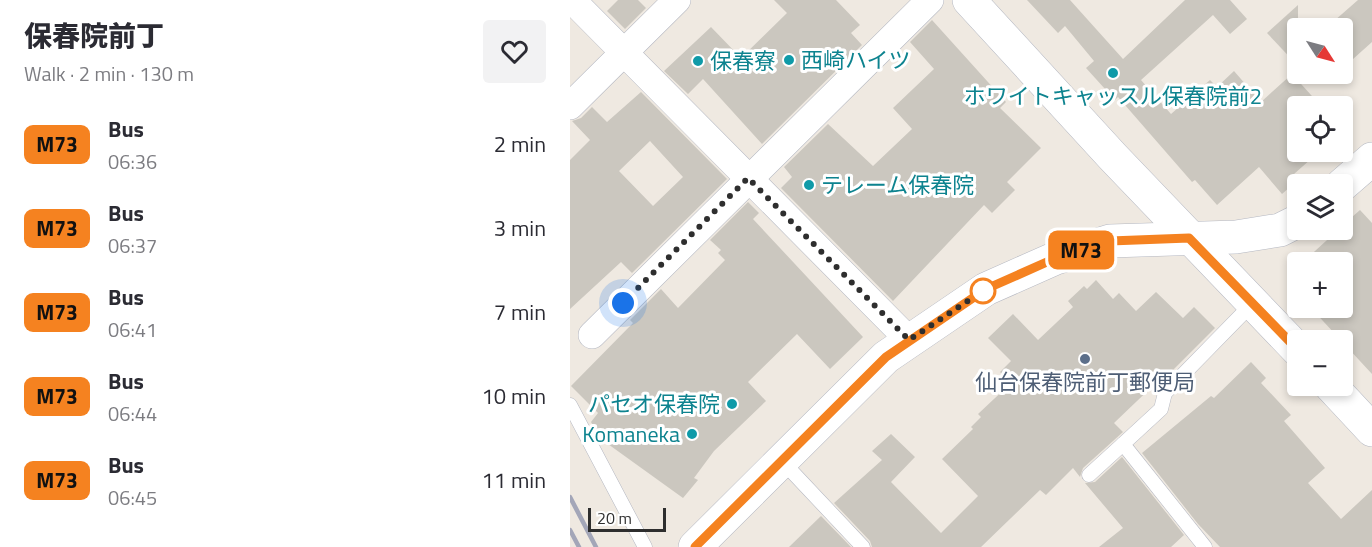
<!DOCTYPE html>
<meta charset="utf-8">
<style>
:root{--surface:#fff;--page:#f2f2f3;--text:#2b2b33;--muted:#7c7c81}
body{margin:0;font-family:"Titillium Web","Noto Sans JP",sans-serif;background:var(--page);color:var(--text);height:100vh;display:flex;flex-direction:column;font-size:22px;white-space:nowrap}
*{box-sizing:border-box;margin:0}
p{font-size:20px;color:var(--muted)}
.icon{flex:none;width:33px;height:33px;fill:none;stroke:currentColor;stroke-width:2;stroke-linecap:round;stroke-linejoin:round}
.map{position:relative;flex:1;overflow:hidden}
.drawer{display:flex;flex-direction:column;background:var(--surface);width:570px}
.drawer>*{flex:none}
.badge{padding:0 12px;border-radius:9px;font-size:21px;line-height:39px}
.needle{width:39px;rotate:126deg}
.buttons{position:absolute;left:717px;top:18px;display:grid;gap:12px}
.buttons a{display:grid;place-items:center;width:66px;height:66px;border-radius:6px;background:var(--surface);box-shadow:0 3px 9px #0003;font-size:30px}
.scale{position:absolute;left:18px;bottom:15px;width:78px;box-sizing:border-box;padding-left:6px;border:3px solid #2e2e2e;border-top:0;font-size:16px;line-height:21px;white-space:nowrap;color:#2e2e2e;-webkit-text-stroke:4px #fff;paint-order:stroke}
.you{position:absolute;width:30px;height:30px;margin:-15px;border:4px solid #fff;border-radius:50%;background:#1a73e8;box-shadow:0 0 0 9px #1a73e833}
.map>.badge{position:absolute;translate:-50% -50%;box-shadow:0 0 0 3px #fff}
.round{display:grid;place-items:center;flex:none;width:63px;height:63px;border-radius:6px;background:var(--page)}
.overview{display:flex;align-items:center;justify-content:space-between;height:102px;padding:0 24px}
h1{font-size:28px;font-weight:800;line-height:45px}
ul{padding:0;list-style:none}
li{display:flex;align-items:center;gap:18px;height:84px;padding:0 24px}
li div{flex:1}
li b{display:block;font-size:22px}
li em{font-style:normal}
li .badge{min-width:66px;font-weight:700;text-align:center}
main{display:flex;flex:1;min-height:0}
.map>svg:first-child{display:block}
.building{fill:#cbc7bf;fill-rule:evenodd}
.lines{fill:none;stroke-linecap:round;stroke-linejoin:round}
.lane-casing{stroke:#b4b7c1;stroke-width:15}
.street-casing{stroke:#b4b7c1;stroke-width:28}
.secondary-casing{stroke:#b4b7c1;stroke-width:34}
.lane{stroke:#fff;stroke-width:14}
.street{stroke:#fff;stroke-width:27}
.secondary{stroke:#fff;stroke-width:33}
.rail{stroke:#a3a6b8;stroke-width:4.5}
.line-casing{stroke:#fff;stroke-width:14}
.line{stroke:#f58220;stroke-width:9}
.walk{stroke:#2e2e2e;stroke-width:6;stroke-dasharray:0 10.8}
.culture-dot{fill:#0f9aa8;stroke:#fff;stroke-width:2}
.stop-dot{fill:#fff;stroke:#f58220;stroke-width:3}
.service-dot{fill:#5c6f8a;stroke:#fff;stroke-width:2}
.labels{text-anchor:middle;stroke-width:6;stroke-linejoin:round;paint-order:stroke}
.culture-label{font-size:22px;fill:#0d838f;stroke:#fff;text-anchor:start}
.service-label{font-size:22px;fill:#4e5e75;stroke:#fff}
</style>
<main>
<section class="drawer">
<div class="overview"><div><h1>保春院前丁</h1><p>Walk · 2 min · 130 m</p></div><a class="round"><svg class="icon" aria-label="heart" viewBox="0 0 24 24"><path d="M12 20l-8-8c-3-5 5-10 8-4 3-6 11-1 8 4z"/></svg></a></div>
<ul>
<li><span class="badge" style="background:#f58220;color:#111">M73</span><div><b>Bus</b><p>06:36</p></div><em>2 min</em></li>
<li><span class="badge" style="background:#f58220;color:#111">M73</span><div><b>Bus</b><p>06:37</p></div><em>3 min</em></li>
<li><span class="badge" style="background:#f58220;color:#111">M73</span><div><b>Bus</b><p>06:41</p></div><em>7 min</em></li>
<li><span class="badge" style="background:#f58220;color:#111">M73</span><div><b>Bus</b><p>06:44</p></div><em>10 min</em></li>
<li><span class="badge" style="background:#f58220;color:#111">M73</span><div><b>Bus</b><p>06:45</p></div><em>11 min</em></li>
</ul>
</section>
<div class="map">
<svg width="802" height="547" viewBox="0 0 802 547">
<rect width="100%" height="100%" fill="#efe9e1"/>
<!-- building -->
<g class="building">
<polygon points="48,0 68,0 76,8 55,29 37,11"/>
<polygon points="204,0 266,0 290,25 281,33 292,45 192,144 133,79 118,94 94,71 141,27 171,58 217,13"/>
<polygon points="457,0 500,0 553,59 615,0 660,0 677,19 660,34 643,15 571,80 601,114 640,80 647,87 664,71 691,102 722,74 751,106 728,106 728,152 734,152 741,159 724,174 729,179 712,194 689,167 647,205 625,180 622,182 548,97 545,100 516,68 524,61 495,26 488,33"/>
<polygon points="788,0 802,0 802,42 783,59 772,47 772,28 756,28"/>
<polygon points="728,5 728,66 697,33"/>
<polygon points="362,20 436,102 430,108 471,148 437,182 445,190 422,213 414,205 323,301 211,188 222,177 214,167 258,124 303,166 342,129 323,108 364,69 340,42"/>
<path d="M71,92L157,179L62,273L51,262L0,309V160L20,140L2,121L11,118L22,107L37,122ZM80,141L113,177L83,206L49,171Z"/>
<polygon points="178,202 189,213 183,219 293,337 260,369 227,334 178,382 196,401 144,451 124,478 128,480 113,498 31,439 21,422 28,413 1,386 63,323 60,320 91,289 108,308 155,260 148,253 151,250 140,240"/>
<polygon points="790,210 802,223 802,374 741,308 772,308 772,262 733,262 768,230 772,230 772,226"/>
<polygon points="526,280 543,299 549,293 566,311 586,292 613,318 624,307 645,328 591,382 589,380 544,423 553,432 513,468 510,477 503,468 476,495 470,490 411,547 302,547 300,541 264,503 312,460 302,451 321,434 345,457 321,482 371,533 408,496 372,459 403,429 401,427 411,417 408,414 441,383 430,372 441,361 418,338 443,314 468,340 503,307 498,301 514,286 517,289"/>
<polygon points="681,362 696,378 691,383 721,415 714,421 755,468 738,483 771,519 802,490 802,547 650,547 628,524 572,453 641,396 644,398"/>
<polygon points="552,457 614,535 601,547 529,547 553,528 515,483 525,482"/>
<polygon points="251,516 281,547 219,547"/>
</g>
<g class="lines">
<defs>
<g id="lane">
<polyline points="0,405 75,547"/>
<polyline points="212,461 293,547"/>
<polyline points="519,475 553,444"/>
<polyline points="635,547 553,444 591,409 595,393 683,303"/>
</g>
<g id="street">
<polyline points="2,0 339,340"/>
<polyline points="0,106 107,0"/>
<polyline points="22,335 360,0"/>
</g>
<g id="secondary">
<polyline points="399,0 543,157 728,350"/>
<polyline points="772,185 802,159"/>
<polyline points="761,386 802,430"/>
<polyline points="125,547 316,357 416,289 486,258 540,241 666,237 710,230 728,221"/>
</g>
</defs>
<!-- lane casing -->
<use href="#lane" class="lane-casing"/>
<!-- street casing -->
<use href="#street" class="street-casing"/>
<!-- secondary casing -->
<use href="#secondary" class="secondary-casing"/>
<!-- lane -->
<use href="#lane" class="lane"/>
<!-- street -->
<use href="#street" class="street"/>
<!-- secondary -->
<use href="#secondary" class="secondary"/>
<!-- rail -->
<g class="rail">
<polyline points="0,497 26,547"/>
<polyline points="0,530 9,547"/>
</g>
</g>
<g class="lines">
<defs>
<polyline id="line" points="125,547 316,357 416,289 486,258 540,241 619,238 728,350"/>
</defs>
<!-- line casing -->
<use href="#line" class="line-casing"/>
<!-- line -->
<use href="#line" class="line"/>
<!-- walk -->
<polyline class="walk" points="53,303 178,178 339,340 416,289 413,291"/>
</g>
<!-- markers -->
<g class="culture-dot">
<circle cx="219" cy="60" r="6"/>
<circle cx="128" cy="61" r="6"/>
<circle cx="543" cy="73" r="6"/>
<circle cx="239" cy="185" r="6"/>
<circle cx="162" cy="404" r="6"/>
<circle cx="122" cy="434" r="6"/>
</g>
<circle class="stop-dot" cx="413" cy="291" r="12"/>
<circle class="service-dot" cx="515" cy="359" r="6"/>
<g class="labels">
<!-- culture labels -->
<g class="culture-label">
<text x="231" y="68">西崎ハイツ</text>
<text x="140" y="69">保春寮</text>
<text x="543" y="104" text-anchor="middle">ホワイトキャッスル保春院前2</text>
<text x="251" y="193">テレーム保春院</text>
<text x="150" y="412" text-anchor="end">パセオ保春院</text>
<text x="110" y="442" text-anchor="end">Komaneka</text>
</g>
<!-- service labels -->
<g class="service-label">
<text x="515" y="390">仙台保春院前丁郵便局</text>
</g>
</g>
</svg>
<div class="buttons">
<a><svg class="needle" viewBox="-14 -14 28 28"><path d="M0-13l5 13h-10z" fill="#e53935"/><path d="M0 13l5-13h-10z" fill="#7c7c81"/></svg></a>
<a><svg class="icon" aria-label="locate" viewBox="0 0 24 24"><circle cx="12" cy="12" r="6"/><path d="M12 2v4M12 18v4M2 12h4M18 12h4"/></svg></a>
<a><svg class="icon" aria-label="layers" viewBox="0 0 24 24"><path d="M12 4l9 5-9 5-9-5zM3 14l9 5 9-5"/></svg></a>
<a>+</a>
<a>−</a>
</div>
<div class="scale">20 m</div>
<div class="you" style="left:53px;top:303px"></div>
<b class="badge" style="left:511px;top:250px;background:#f58220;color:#111">M73</b>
</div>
</main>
